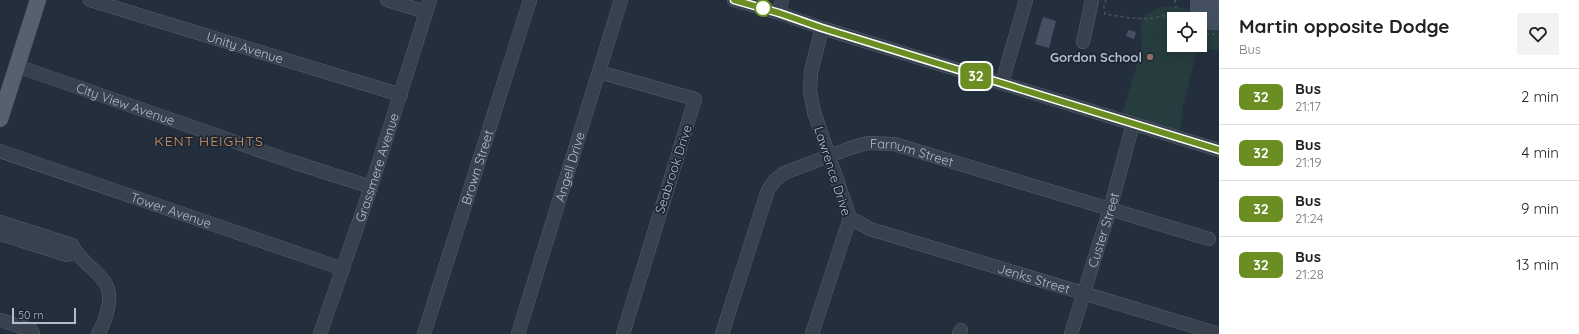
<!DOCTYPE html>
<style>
:root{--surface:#fff;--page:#f2f2f2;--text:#222;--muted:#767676;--line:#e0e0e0}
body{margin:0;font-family:Quicksand,sans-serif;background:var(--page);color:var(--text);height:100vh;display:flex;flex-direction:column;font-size:15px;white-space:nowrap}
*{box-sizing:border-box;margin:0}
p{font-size:13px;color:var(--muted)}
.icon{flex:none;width:22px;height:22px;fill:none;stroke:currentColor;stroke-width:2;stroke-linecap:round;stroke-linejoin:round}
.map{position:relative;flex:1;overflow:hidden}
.panel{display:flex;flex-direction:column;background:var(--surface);width:360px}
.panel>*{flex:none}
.badge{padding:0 8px;border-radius:6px;font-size:14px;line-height:26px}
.controls{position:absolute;left:1167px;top:12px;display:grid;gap:8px}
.controls a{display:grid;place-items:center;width:40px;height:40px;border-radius:0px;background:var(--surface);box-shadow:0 4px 16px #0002;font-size:20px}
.scale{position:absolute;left:12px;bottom:10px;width:64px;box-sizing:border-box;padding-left:4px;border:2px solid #b4bcc9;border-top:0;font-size:11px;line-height:14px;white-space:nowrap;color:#b4bcc9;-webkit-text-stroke:3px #1d2633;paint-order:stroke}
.map>.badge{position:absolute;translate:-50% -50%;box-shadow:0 0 0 2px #fff}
.round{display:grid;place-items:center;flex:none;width:42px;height:42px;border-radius:0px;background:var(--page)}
.summary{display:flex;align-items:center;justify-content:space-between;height:68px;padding:0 20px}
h1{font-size:19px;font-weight:700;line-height:30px}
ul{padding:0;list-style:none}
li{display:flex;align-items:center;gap:12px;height:56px;padding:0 20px;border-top:1px solid var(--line)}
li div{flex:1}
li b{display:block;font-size:15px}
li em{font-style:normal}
li .badge{min-width:44px;font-weight:700;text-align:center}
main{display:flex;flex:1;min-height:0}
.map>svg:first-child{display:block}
.green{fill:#263c3f;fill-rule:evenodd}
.building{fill:#455162}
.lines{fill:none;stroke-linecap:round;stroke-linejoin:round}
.minor-casing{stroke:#565f6c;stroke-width:14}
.major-casing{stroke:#414a57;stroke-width:17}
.path{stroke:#44595c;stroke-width:1.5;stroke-dasharray:3 3;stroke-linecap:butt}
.minor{stroke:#38414e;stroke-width:13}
.major{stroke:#56606e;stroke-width:16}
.line-casing{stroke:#fff;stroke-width:9}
.line{stroke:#6b8e23;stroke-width:6}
.stop-dot{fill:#fff;stroke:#6b8e23;stroke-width:2}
.education-dot{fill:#8d6e63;stroke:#1d2633;stroke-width:1.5}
.labels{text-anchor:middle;stroke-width:3.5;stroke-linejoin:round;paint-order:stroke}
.street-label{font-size:13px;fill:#b4bcc9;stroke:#1d2633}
.poi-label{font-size:13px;font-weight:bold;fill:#b4bcc9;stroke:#1d2633;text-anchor:end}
.neighbourhood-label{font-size:14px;letter-spacing:1px;fill:#d59563;stroke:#1d2633}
</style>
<main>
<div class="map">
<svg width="1219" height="334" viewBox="0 0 1219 334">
<rect width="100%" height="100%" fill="#242f3e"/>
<!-- green -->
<path class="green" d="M1170,6L1200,11L1219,12V51L1198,47L1182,110L1181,128L1178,138L1120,121L1142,47L1141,22L1145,15L1159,8ZM1174,19H1200V45H1174Z"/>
<!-- building -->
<g class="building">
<polygon points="1190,0 1219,0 1219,30 1200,30 1200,19 1190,19"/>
<polygon points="1043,17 1056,21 1049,48 1035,44"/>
<polygon points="1128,30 1136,32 1134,39 1126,36"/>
</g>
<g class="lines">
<defs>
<g id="minor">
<path id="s1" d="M90,0L401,95"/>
<polyline points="387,0 426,12"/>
<polyline points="734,0 779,13 822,28 1219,150"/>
<polyline points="779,13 782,0"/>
<polyline points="1083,42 1092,0"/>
<path id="s2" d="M17,66L290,161L371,187"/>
<polyline points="599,72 695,99 623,334"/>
<polyline points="1002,83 1026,0"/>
<path id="s3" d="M0,151L343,269"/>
<path id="s4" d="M850,218L870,229L1219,334"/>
<path d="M0,222L72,245C84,270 116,275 108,308C106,317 103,326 98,334"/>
<polyline points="0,234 67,255 76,252"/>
<polyline points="0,320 31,330 33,334"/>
<path id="s5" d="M320,334L371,187L430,0"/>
<path id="s6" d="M424,334L530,0"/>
<path id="s7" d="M518,334L621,0"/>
<path id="s8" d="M722,334L768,190L775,180L784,173L853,147L868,143L894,144L1209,239"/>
<polyline points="812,334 850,218 814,112 810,91 811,72 822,28"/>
<polyline points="959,334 961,330"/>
<path id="s9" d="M1071,334L1110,209L1133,124"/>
</g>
<polyline id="major" points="0,119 38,0"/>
</defs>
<!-- minor casing -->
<use href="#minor" class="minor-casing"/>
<!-- major casing -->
<use href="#major" class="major-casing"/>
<!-- path -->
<g class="path">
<polyline points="1106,0 1104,7 1105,14 1130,18 1149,19 1176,13"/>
<polyline points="1175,0 1177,19"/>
<polyline points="1200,33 1219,35"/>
</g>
<!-- minor -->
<use href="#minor" class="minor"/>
<!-- major -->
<use href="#major" class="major"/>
</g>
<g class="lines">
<defs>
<polyline id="line" points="734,0 779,13 822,28 1219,150"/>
</defs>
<!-- line casing -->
<use href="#line" class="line-casing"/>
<!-- line -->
<use href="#line" class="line"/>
</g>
<!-- markers -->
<circle class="stop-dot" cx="763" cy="8" r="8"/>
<circle class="education-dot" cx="1150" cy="57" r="4"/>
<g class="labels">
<!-- street labels -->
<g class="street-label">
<text dy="5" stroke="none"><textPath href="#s1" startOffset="162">Unity Avenue</textPath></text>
<text dy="5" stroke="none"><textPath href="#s2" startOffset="115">City View Avenue</textPath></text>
<text dy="5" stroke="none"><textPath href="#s8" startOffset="309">Farnum Street</textPath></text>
<text dy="5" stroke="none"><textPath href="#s5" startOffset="176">Grassmere Avenue</textPath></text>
<text dy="5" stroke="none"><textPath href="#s6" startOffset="175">Brown Street</textPath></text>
<text dy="5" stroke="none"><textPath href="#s7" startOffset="175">Angell Drive</textPath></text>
<text transform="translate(673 169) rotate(-72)" y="5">Seabrook Drive</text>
<text transform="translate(833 171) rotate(72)" y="5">Lawrence Drive</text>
<text dy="5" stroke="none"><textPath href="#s3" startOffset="181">Tower Avenue</textPath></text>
<text dy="5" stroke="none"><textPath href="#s9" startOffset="109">Custer Street</textPath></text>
<text dy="5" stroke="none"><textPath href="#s4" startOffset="194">Jenks Street</textPath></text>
</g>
<!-- poi labels -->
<g class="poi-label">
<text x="1142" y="62">Gordon School</text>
</g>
<!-- neighbourhood labels -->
<g class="neighbourhood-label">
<text x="209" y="146">KENT HEIGHTS</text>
</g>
</g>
</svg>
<div class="controls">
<a><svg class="icon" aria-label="locate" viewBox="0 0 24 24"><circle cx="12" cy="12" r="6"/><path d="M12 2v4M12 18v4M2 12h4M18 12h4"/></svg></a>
</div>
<div class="scale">50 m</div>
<b class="badge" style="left:976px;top:76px;background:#6b8e23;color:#fff">32</b>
</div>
<section class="panel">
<div class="summary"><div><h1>Martin opposite Dodge</h1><p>Bus</p></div><a class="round"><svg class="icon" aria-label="heart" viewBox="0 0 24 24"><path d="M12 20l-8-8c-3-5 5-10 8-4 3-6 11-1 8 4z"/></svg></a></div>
<ul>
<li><span class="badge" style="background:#6b8e23;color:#fff">32</span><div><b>Bus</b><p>21:17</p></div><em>2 min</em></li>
<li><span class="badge" style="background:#6b8e23;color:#fff">32</span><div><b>Bus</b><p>21:19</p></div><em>4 min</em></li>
<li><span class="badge" style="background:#6b8e23;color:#fff">32</span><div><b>Bus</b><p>21:24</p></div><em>9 min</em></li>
<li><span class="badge" style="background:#6b8e23;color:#fff">32</span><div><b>Bus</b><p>21:28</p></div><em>13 min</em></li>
</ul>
</section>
</main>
